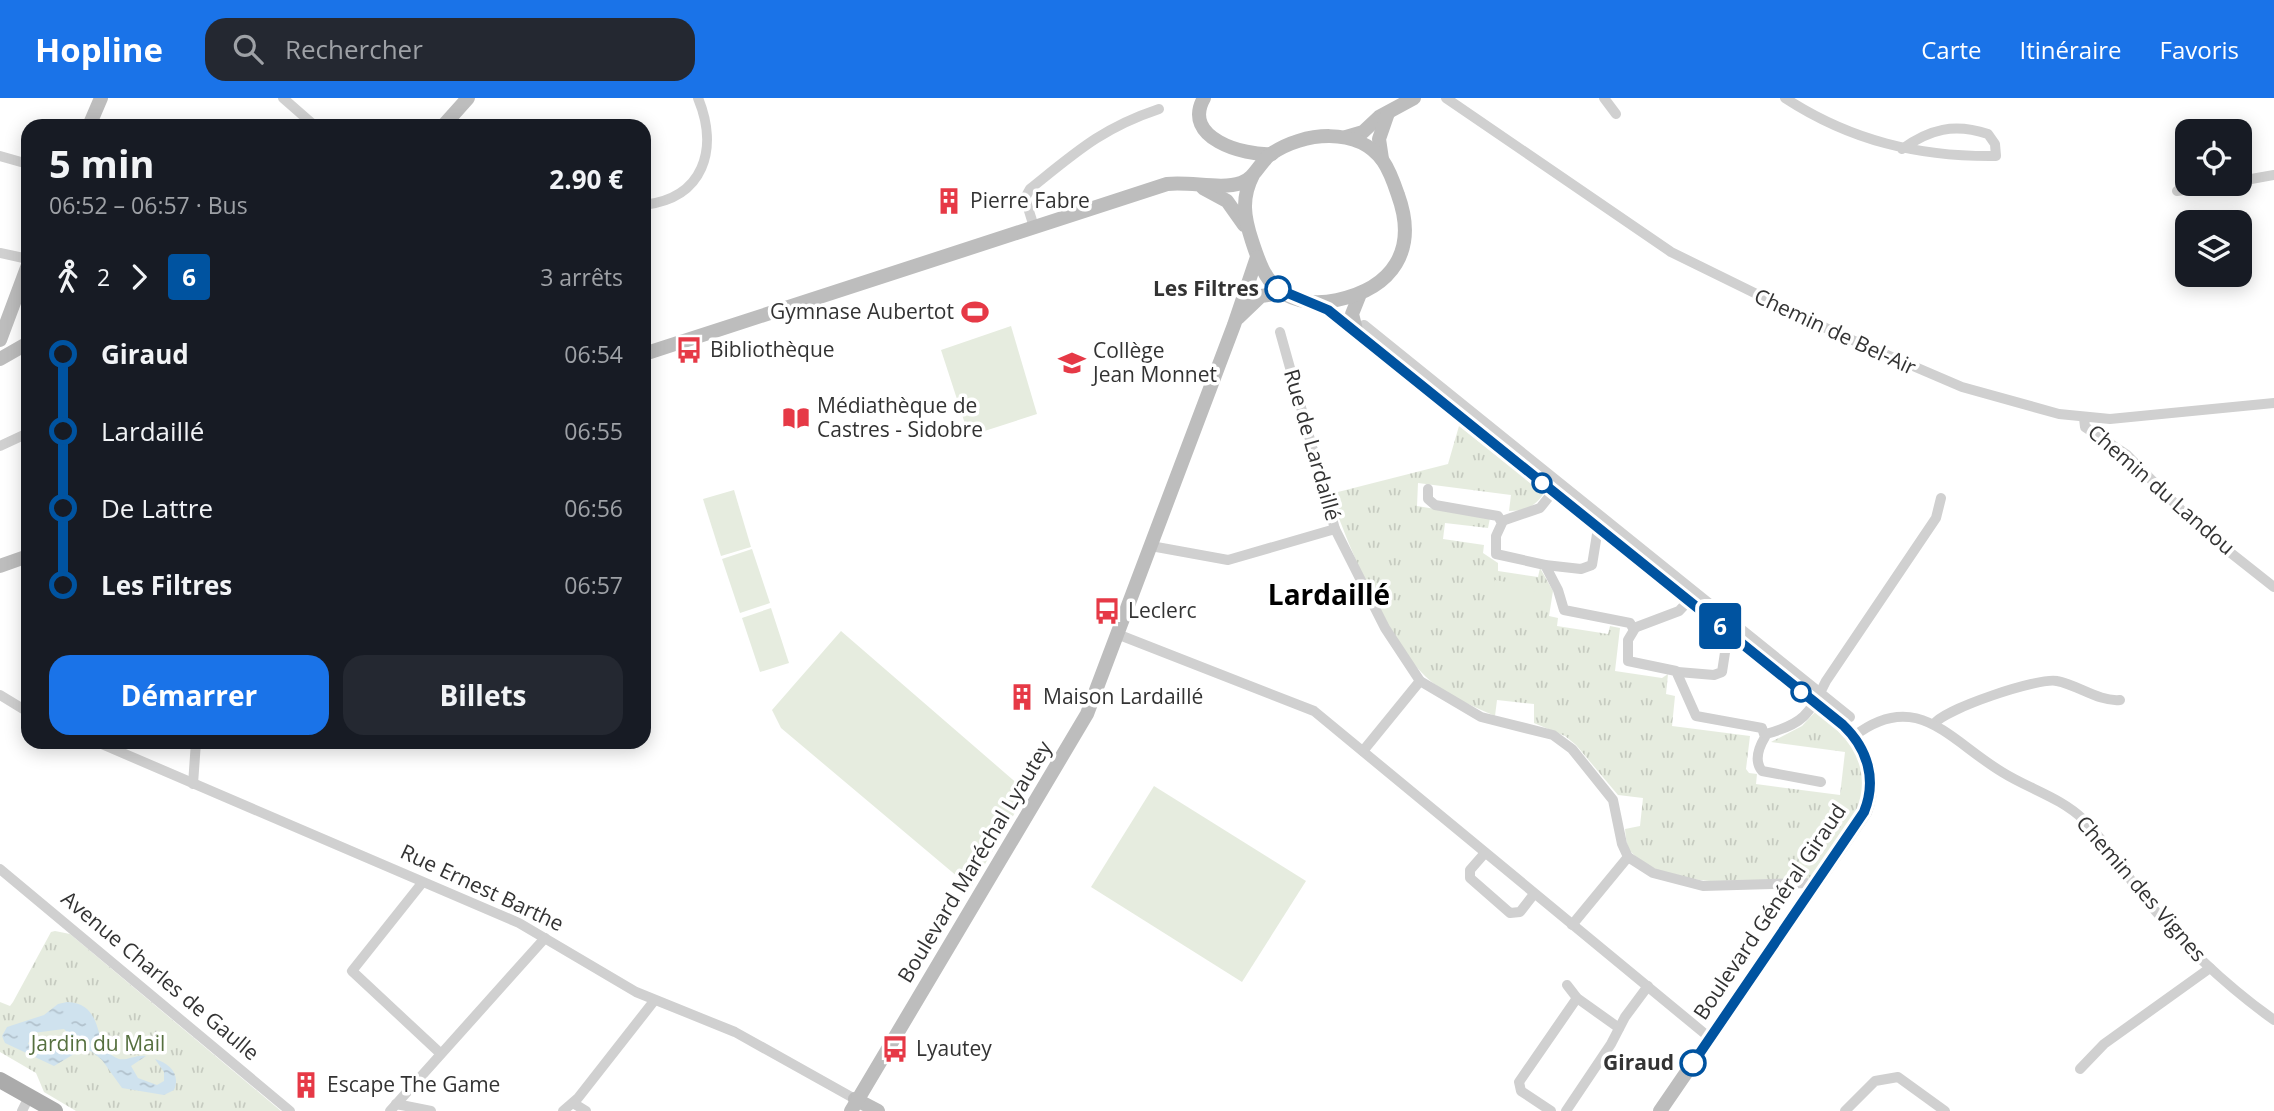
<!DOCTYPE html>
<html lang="fr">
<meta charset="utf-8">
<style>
:root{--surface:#171b24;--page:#242831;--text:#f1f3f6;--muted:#9ea1a6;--accent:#1a73e8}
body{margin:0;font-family:"Open Sans",sans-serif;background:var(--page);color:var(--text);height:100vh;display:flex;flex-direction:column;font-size:26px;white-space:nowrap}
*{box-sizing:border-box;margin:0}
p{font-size:23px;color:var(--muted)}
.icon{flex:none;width:38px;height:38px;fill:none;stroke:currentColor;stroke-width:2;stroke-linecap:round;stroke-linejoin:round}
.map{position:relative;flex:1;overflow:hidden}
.drawer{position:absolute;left:21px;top:21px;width:630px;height:630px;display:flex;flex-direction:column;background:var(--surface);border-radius:21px;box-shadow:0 4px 18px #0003}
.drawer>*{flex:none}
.badge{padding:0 14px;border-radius:5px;font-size:24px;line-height:46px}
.tools{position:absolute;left:2175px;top:21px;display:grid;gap:14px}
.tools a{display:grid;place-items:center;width:77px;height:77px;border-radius:14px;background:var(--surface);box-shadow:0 4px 18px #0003;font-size:35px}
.map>.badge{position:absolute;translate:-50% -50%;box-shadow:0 0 0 4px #fff}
.legs{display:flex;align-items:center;gap:10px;height:77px;padding:0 28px;font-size:23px}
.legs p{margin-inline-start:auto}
.headline{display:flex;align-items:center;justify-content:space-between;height:119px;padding:0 28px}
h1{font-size:38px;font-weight:700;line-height:52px}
.cta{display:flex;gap:14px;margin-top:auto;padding:14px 28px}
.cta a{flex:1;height:80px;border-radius:21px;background:var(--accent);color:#fff;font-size:28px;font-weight:700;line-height:80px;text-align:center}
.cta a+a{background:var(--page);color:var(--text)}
ul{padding:0 28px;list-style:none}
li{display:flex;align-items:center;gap:24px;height:77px;font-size:26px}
li i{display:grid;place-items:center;width:10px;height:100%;margin:0 9px;background:currentColor}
li i::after{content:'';width:18px;height:18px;margin:-9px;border:5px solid;border-radius:50%;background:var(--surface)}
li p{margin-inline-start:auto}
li:first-child i{background:linear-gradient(#0000 50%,currentColor 0)}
li:last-child i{background:linear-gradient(currentColor 50%,#0000 0)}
header{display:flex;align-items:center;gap:42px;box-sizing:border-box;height:98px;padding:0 35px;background:var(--accent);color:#fff}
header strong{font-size:33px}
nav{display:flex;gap:38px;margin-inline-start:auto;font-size:24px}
.search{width:490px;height:63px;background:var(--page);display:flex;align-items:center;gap:18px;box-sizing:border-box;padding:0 24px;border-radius:21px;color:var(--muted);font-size:26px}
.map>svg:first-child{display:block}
.park{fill:url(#park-tufts)}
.pitch{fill:#e6ecdf}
.water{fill:url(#water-ripples);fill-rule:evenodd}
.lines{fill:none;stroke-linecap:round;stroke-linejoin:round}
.street{stroke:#d0d0d0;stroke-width:10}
.secondary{stroke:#bdbdbd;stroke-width:14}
.primary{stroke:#ababab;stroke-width:16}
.line-1-casing{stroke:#fff;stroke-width:16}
.line-1{stroke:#0053a0;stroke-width:10}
.stop-1-dot{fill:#fff;stroke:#0053a0;stroke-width:3.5}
.labels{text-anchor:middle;stroke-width:7;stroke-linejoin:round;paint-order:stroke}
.poi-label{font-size:21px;fill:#333;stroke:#fff;text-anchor:start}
.stop-label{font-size:21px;font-weight:bold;fill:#333;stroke:#fff;text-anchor:end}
.street-label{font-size:21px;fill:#333;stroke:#fff}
.park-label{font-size:21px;fill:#56703f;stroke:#fff}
.district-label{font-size:28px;font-weight:bold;fill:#000;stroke:#fff}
</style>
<header>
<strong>Hopline</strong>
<div class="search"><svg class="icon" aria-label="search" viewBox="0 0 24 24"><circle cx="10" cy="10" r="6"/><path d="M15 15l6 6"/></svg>Rechercher</div>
<nav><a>Carte</a><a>Itinéraire</a><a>Favoris</a></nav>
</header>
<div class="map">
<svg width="2274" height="1013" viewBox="0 0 2274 1013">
<defs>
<pattern id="park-tufts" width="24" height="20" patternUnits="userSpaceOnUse" patternTransform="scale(1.75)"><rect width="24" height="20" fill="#e6ecdf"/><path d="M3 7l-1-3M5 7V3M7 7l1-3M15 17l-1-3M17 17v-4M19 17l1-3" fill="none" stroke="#c6cbc0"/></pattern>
<pattern id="water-ripples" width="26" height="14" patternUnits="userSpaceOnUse" patternTransform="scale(1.75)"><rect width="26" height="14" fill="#cfe2ee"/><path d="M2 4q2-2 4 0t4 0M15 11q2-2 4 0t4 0" fill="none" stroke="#b2c2cd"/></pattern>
</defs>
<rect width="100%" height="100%" fill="#fff"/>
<!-- park -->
<g class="park">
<path d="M1459,328L1544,395C1535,409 1525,413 1509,413L1511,397L1418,385L1417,408L1490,420L1488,430L1445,425L1443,441L1484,447L1483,455L1498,465V473L1538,479L1540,470L1553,493L1549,518L1558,520L1557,528L1608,536L1610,528L1620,530L1615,573L1662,580L1668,576L1666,596L1675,598L1672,628L1750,638L1746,671L1749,675L1757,676L1756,686L1840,697L1845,654L1771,644L1802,628L1817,612C1828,621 1842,630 1850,641C1889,689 1840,742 1814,781C1764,782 1671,795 1633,756C1626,750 1626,740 1625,731L1640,728L1643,700L1618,697L1576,647L1565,638L1534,625V606L1497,602L1495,618C1474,609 1451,599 1433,585C1389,550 1349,449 1330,396L1448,366Z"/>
<polygon points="55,833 70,836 281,1013 76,1013 44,994 36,975 0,954 0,904 10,908 13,904 51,834"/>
</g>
<!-- pitch -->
<g class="pitch">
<polygon points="1011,228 1037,316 969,338 941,252"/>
<polygon points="734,392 751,449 721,458 703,401"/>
<polygon points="752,451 770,505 740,515 722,461"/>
<polygon points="1495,482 1535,489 1531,516 1491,510"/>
<polygon points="771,510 789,565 760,574 742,520"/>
<polygon points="841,533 1027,694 971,790 781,630 772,612"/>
<polygon points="1154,688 1306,783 1242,884 1091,789"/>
</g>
<!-- water -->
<path class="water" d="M67,904C108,906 90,951 119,961C126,963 137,956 146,958L131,968L138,980L157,987L164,983V974L155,961C169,965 181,976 174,992L164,997L122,990L102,962L91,953H79L54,968L5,945L2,938L7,929L44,917L58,906ZM64,931L74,941L65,950L46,952L28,946L33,935Z"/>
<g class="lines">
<!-- street -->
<g class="street">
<polyline points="283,0 315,28"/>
<polyline points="1446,0 1671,154 1836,235 1962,289 2059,316 2110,321 2274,305"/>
<polyline points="1604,0 1616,16"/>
<path d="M1785,0C1851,43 1919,59 1996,58L1995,46L1988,36C1954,25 1930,31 1902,51"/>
<polyline points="0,58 28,66"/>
<polyline points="2240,83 2274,77"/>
<polyline points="2177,93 2222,86"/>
<path d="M644,107C704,100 719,51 698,0"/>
<path d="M1034,129L1025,100L1030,91C1076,54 1102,30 1159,11"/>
<polyline points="0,155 28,161"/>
<polyline points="1364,227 1850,619"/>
<polyline points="1280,234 1335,431 1385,530 1420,583 1481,619 1553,637 1572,651 1613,702 1622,746 1628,759 1653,775 1703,788 1806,785 1812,790"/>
<polyline points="2084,320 2085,329 2127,357 2198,429 2274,489"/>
<polyline points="0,348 28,335"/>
<path d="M1428,391V401L1435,407L1498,418L1502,425L1496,438V456L1545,467L1558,492L1564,512L1630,525L1634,532L1628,542V563L1676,573L1696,618L1762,630L1765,639C1759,649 1754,663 1762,673L1821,684"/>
<polyline points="1502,423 1540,410 1556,390"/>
<polyline points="1151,448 1228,462 1335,431"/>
<polyline points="1545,467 1581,471 1592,467 1598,430"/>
<polyline points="1634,530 1679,513 1694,497"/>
<polyline points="1117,536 1314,613 1710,940"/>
<polyline points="1678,574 1714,577 1722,574 1728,535"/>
<polyline points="0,597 28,614"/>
<path d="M1934,626C1944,611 2039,579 2057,583C2078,587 2099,604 2120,602"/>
<path d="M1766,636C1803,626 1809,617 1826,583L1936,420L1941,400"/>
<path d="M1854,638C1917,590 1949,642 2002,674C2029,691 2060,699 2084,722C2107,745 2123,773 2143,798C2181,845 2225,887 2274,922"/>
<polyline points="97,644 519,825 636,894 735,934 855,1001"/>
<polyline points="1363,653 1420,583"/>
<polyline points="193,686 196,644"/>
<polyline points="1484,756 1470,772 1470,780 1510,815 1520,814 1534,796"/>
<polyline points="0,771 290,1013"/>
<polyline points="422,785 352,873 440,955"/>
<polyline points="1572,827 1628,759"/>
<polyline points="1567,887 1577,900 1619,930"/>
<polyline points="2080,971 2104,946 2210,870"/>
<polyline points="573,1005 586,1013"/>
<polyline points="396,1006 431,1013"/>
<polyline points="22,1013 29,999"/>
<polyline points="390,1013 545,840"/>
<polyline points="563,1013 578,1000 654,903"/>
<polyline points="1551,1013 1521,993 1519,984 1577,900"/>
<polyline points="1566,1013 1611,946 1625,919 1648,888"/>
<polyline points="1845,1013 1875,983 1898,979 1945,1013"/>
</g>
<!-- secondary -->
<g class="secondary">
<path d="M1204,0C1181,40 1244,58 1272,56"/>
<polyline points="89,28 101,0"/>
<polyline points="443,28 468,0"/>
<polyline points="1346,39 1363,34 1379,19 1414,0"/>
<polyline points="1382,61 1379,41 1388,15"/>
<polyline points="1203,90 1227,103 1244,127"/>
<path d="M1315,205L1328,212L1843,627C1868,651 1877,682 1865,714L1660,1013"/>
<polyline points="1238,220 1261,198 1283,195"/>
<polyline points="1357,236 1352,216 1360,196"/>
<polyline points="0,242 28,167"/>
<path d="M644,256L1167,86C1190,83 1220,92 1241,85C1255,80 1259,65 1271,56C1303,34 1358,28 1383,63C1390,73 1394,85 1398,97C1418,152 1393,190 1337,202C1318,206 1296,205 1280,193C1264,181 1258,161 1252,143C1244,119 1241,100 1253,77"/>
<polyline points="0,261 28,245"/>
<polyline points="0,468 28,458"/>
<polyline points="855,1001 878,1013"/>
<polyline points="851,1013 1087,616 1234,227 1257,159"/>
</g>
<!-- primary -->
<polyline class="primary" points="0,982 55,1013"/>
</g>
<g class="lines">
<defs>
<path id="line-1" d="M1278,191L1328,212L1843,627C1868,651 1877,682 1864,714L1693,965"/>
</defs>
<!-- line-1 casing -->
<use href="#line-1" class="line-1-casing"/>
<!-- line-1 -->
<use href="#line-1" class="line-1"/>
</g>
<!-- icons -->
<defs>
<symbol id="building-bare" viewBox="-9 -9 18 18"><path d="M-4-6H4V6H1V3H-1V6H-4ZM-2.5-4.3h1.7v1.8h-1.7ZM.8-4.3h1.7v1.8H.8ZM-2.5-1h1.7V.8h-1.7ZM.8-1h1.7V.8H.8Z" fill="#e63946" stroke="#fff" stroke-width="2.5" paint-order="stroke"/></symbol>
<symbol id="stadium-bare" viewBox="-9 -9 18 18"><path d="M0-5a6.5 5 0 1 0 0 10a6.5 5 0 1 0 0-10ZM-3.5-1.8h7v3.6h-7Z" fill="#e63946" stroke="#fff" stroke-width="2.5" paint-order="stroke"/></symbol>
<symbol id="bus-bare" viewBox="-9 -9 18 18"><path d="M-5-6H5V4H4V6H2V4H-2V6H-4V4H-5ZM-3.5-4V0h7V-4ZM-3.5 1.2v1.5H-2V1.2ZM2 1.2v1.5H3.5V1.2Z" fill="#e63946" stroke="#fff" stroke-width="2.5" paint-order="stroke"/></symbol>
<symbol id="school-bare" viewBox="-9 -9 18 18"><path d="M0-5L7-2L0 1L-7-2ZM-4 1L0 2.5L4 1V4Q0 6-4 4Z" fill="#e63946" stroke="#fff" stroke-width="2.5" paint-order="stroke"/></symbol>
<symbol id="library-bare" viewBox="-9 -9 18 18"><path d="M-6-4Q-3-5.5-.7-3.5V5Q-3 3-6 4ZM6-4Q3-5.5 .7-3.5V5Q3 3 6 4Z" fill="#e63946" stroke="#fff" stroke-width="2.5" paint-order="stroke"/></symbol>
</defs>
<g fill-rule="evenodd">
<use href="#building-bare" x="930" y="84" width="38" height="38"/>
<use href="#stadium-bare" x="956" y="195" width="38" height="38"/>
<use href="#bus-bare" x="670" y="233" width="38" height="38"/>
<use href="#school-bare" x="1053" y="246" width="38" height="38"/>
<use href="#library-bare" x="777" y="301" width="38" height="38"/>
<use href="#bus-bare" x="1088" y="494" width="38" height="38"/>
<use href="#building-bare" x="1003" y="580" width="38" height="38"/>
<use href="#bus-bare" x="876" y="932" width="38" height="38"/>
<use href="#building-bare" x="287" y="968" width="38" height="38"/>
</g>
<!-- markers -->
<g class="stop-1-dot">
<circle cx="1278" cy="191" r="12"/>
<circle cx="1542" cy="385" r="9"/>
<circle cx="1801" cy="594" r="9"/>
<circle cx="1693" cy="965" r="12"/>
</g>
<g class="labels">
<!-- poi labels -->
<g class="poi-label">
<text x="970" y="110">Pierre Fabre</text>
<text x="954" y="221" text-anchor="end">Gymnase Aubertot</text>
<text x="710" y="259">Bibliothèque</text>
<text x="1093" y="260">Collège<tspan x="1093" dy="24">Jean Monnet</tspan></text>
<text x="817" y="315">Médiathèque de<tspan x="817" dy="24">Castres - Sidobre</tspan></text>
<text x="1128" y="520">Leclerc</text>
<text x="1043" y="606">Maison Lardaillé</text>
<text x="916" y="958">Lyautey</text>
<text x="327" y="994">Escape The Game</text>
</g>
<!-- stop labels -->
<g class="stop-label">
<text x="1259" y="198">Les Filtres</text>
<text x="1674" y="972">Giraud</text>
</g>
<!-- street labels -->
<g class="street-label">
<text transform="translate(1835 234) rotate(25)" y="7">Chemin de Bel-Air</text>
<text transform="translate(1312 347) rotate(74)" y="7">Rue de Lardaillé</text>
<text transform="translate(2161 392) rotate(41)" y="7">Chemin du Landou</text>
<text transform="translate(975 764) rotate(-59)" y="7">Boulevard Maréchal Lyautey</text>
<text transform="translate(482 790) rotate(25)" y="7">Rue Ernest Barthe</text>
<text transform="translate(2141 791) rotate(49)" y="7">Chemin des Vignes</text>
<text transform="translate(1770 814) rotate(-56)" y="7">Boulevard Général Giraud</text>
<text transform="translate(160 878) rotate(40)" y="7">Avenue Charles de Gaulle</text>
</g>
<!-- park labels -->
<g class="park-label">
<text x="98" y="953">Jardin du Mail</text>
</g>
<!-- district labels -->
<g class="district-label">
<text x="1329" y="507">Lardaillé</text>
</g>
</g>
</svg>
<div class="tools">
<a><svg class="icon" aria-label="locate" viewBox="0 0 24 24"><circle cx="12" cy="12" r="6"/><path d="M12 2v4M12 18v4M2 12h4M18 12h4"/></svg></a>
<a><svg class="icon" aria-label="layers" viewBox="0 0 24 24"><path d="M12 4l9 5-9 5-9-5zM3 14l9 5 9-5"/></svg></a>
</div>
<b class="badge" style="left:1720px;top:528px;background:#0053a0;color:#fff">6</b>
<section class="drawer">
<div class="headline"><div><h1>5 min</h1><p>06:52 – 06:57 · Bus</p></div><b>2.90 €</b></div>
<div class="legs"><svg class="icon" aria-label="walk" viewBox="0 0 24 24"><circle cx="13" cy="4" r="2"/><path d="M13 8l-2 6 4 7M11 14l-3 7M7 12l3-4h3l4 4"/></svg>2<svg class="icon" aria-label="forward" viewBox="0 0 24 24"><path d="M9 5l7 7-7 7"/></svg><b class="badge" style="background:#0053a0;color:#fff">6</b><p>3 arrêts</p></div>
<ul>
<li><i style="color:#0053a0"></i><b>Giraud</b><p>06:54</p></li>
<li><i style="color:#0053a0"></i><span>Lardaillé</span><p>06:55</p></li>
<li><i style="color:#0053a0"></i><span>De Lattre</span><p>06:56</p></li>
<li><i style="color:#0053a0"></i><b>Les Filtres</b><p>06:57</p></li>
</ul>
<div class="cta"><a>Démarrer</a><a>Billets</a></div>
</section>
</div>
